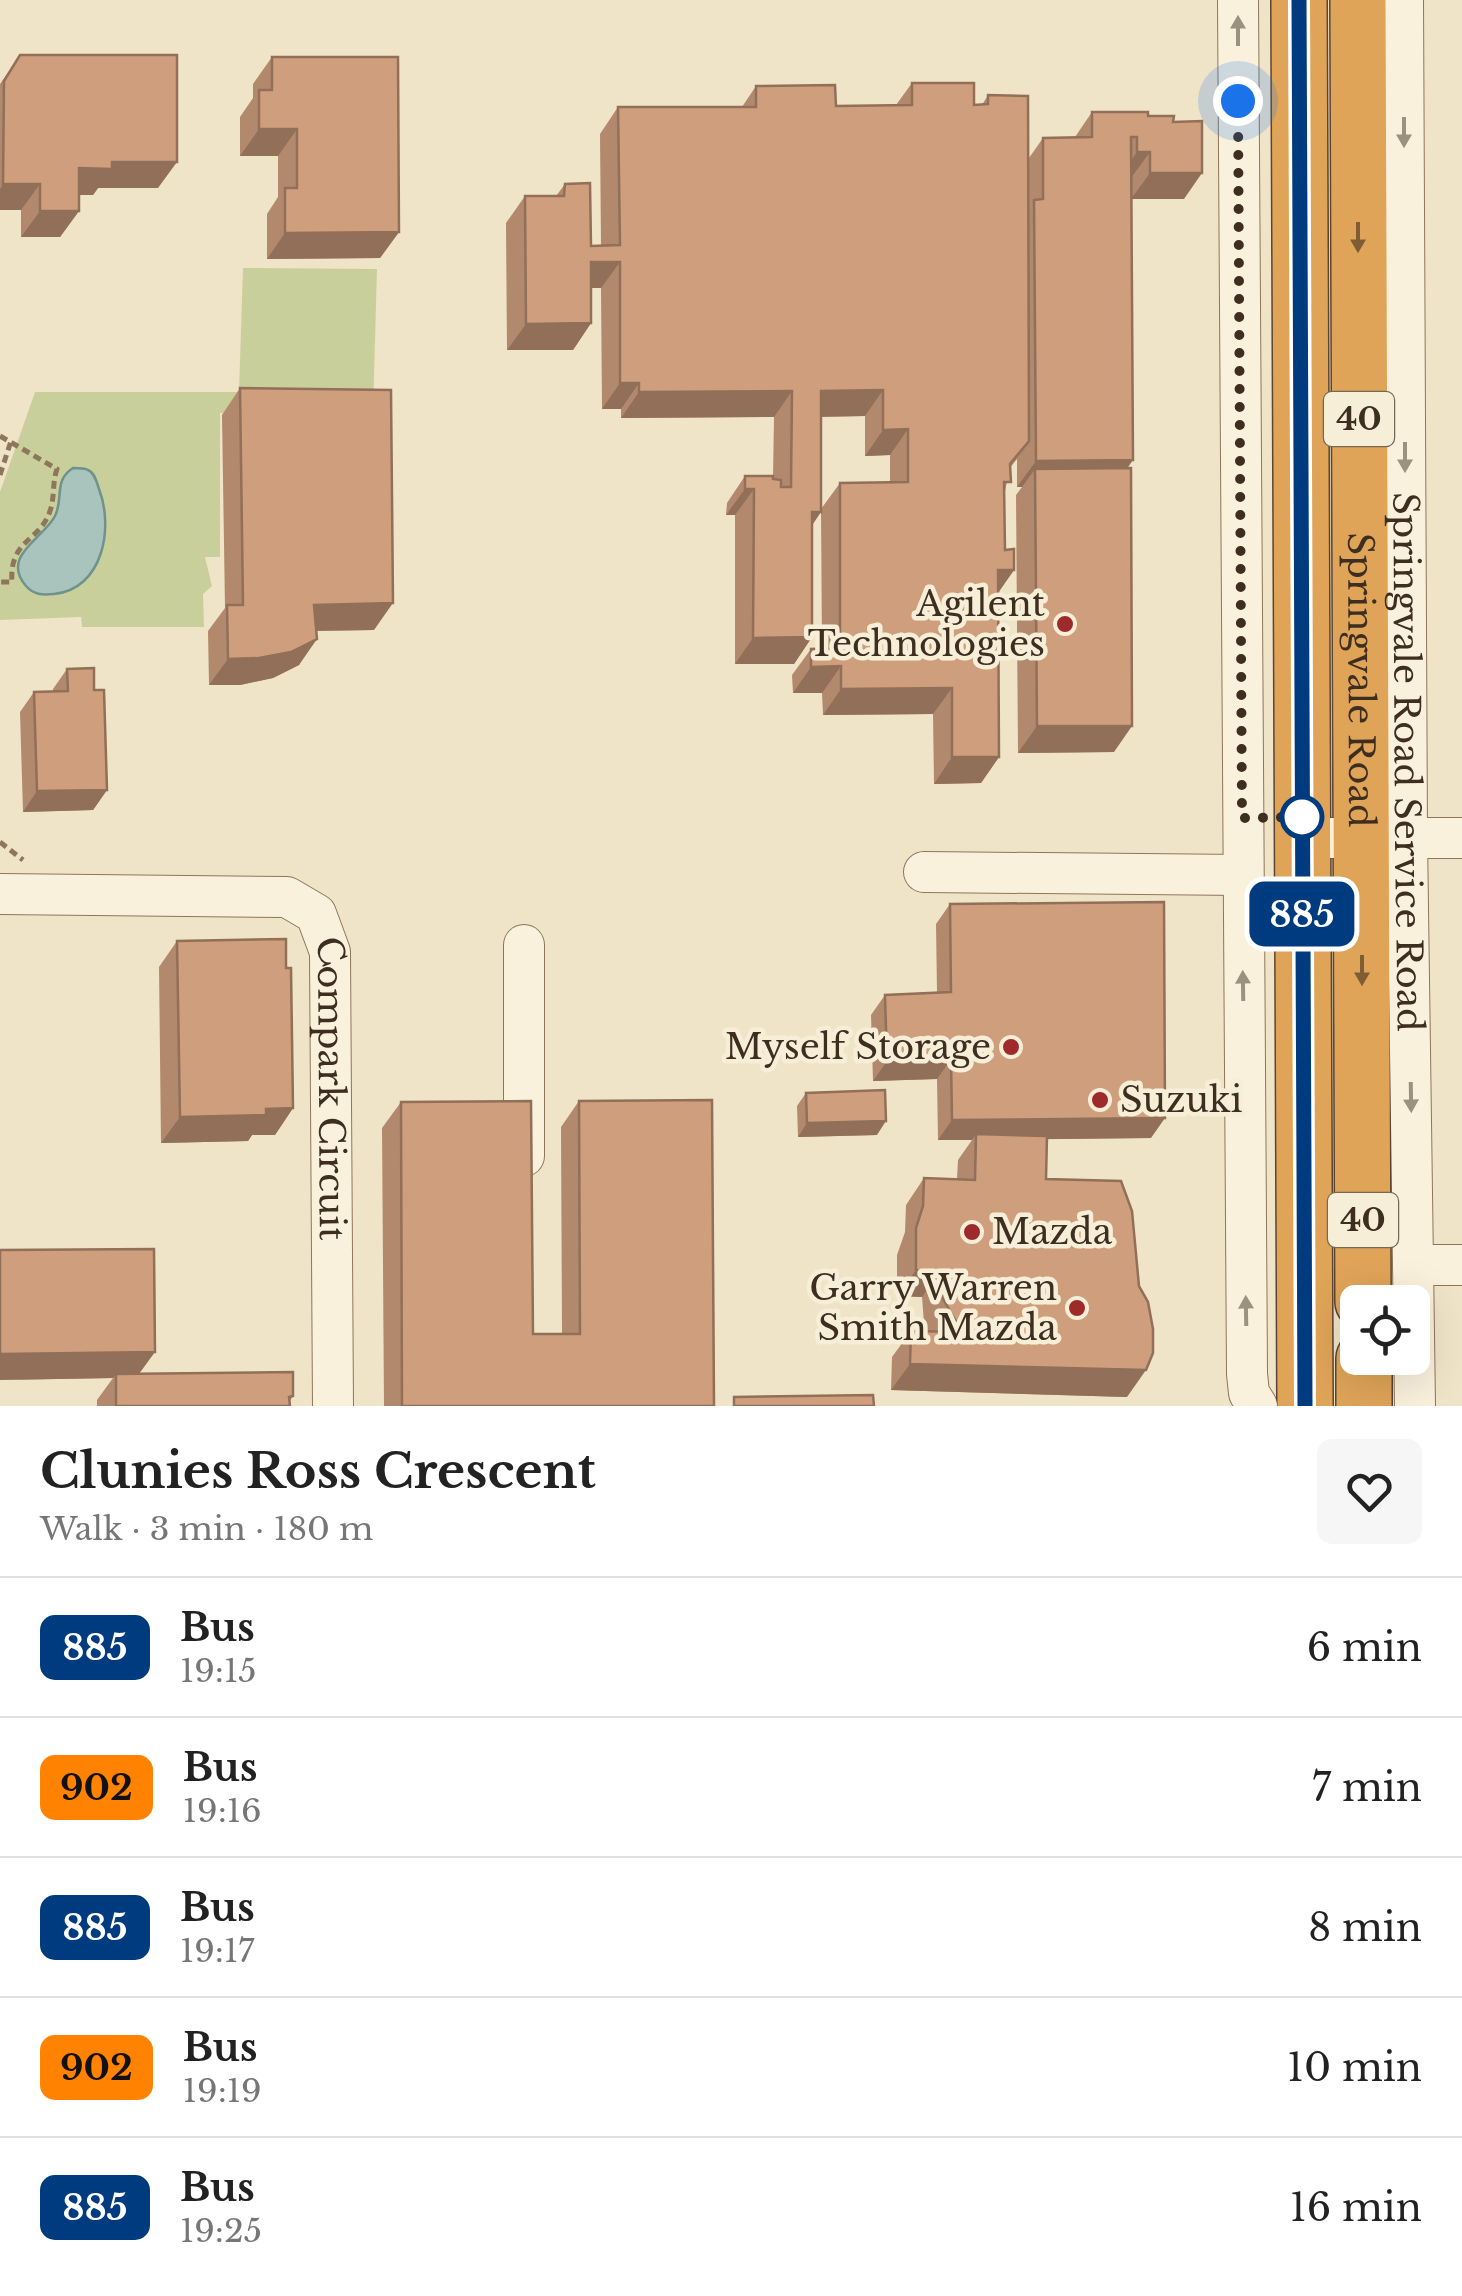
<!DOCTYPE html>
<meta charset="utf-8">
<style>
:root{--surface:#fff;--page:#f6f6f6;--text:#222;--muted:#767676;--line:#e0e0e0}
body{margin:0;font-family:"Libre Baskerville",serif;background:var(--page);color:var(--text);height:100vh;display:flex;flex-direction:column;font-size:38px;white-space:nowrap}
*{box-sizing:border-box;margin:0}
p{font-size:32px;color:var(--muted)}
.icon{flex:none;width:55px;height:55px;fill:none;stroke:currentColor;stroke-width:2;stroke-linecap:round;stroke-linejoin:round}
.map{position:relative;height:1406px;overflow:hidden}
.side{display:flex;flex-direction:column;background:var(--surface);flex:1}
.side>*{flex:none}
.badge{padding:0 20px;border-radius:15px;font-size:35px;line-height:65px}
.tools{position:absolute;left:1340px;top:1285px;display:grid;gap:20px}
.tools a{display:grid;place-items:center;width:90px;height:90px;border-radius:15px;background:var(--surface);box-shadow:0 10px 40px #0002;font-size:50px}
.you{position:absolute;width:50px;height:50px;margin:-25px;border:8px solid #fff;border-radius:50%;background:#1a73e8;box-shadow:0 0 0 15px #1a73e833}
.map>.badge{position:absolute;translate:-50% -50%;box-shadow:0 0 0 5px #fff}
.round{display:grid;place-items:center;flex:none;width:105px;height:105px;border-radius:15px;background:var(--page)}
.summary{display:flex;align-items:center;justify-content:space-between;height:170px;padding:0 40px}
h1{font-size:48px;font-weight:700;line-height:75px}
ul{padding:0;list-style:none}
li{display:flex;align-items:center;gap:30px;height:140px;padding:0 40px;border-top:2px solid var(--line)}
li div{flex:1}
li b{display:block;font-size:38px}
li em{font-style:normal}
li .badge{min-width:110px;font-weight:700;text-align:center}
.map>svg:first-child{display:block}
.green{fill:#c9cf9b}
.water{fill:#a9c4bc;stroke:#6f938a;stroke-width:2.5}
.lines{fill:none;stroke-linecap:round;stroke-linejoin:round}
.minor-casing{stroke:#8d765c;stroke-width:42}
.highway-casing{stroke:#5b4430;stroke-width:58}
.path{stroke:#8d765c;stroke-width:5;stroke-dasharray:8 5;stroke-linecap:butt}
.minor{stroke:#faf1dc;stroke-width:40}
.highway{stroke:#e0a458;stroke-width:55}
.wall{fill:#b2896c}
.shaded-wall{fill:#916f58}
.building{fill:#cf9f7d;stroke:#916f58;stroke-width:2.5}
.oneway{fill:#9c907e}
.oneway2{fill:#7e5d36}
.line-casing{stroke:#fff;stroke-width:22}
.line{stroke:#003b80;stroke-width:15}
.walk{stroke:#3d2e20;stroke-width:10;stroke-dasharray:0 18}
.poi-dot{fill:#9e2a2b;stroke:#f7eed8;stroke-width:4}
.stop-dot{fill:#fff;stroke:#003b80;stroke-width:5}
.labels{text-anchor:middle;stroke-width:9;stroke-linejoin:round;paint-order:stroke}
.shield{fill:#f7eed8;stroke:#756857;stroke-width:2.5}
.shield-label{font-size:32px;font-weight:bold;fill:#3d2e20}
.poi-label{font-size:35px;fill:#3d2e20;stroke:#f7eed8;text-anchor:end}
.street-label{font-size:35px;fill:#3d2e20;stroke:#f7eed8}
</style>
<div class="map">
<svg width="1462" height="1406" viewBox="0 0 1462 1406">
<rect width="100%" height="100%" fill="#f0e4c8"/>
<!-- green -->
<polygon class="green" points="243,268 377,269 373,413 220,413 220,557 205,557 212,586 203,594 204,627 82,627 81,617 0,620 0,492 35,392 239,392"/>
<!-- water -->
<path class="water" d="M73,468C76,468 85,468 88,470C95,473 97,483 99,489C114,528 103,589 54,594C42,595 34,595 26,586C0,556 44,538 55,516C64,498 53,481 73,468Z"/>
<g class="lines">
<defs>
<g id="minor">
<polyline points="1238,0 1247,1374 1249,1393 1257,1406"/>
<path id="s1" d="M1403,0L1407,837L1415,1406"/>
<polyline points="1301,838 1462,838"/>
<polyline points="924,872 1242,875"/>
<path id="s2" d="M0,894L287,897L316,914L330,952L333,1406"/>
<polyline points="524,1156 524,945"/>
<polyline points="1413,1265 1462,1265"/>
</g>
<g id="highway">
<polyline points="1299,0 1305,1406"/>
<path id="s3" d="M1358,0L1363,1302"/>
<polyline points="1364,1358 1364,1406"/>
</g>
</defs>
<!-- minor casing -->
<use href="#minor" class="minor-casing"/>
<!-- highway casing -->
<use href="#highway" class="highway-casing"/>
<!-- path -->
<g class="path">
<path d="M0,436L57,469C52,483 55,497 50,511C40,542 9,539 12,582H0"/>
<polyline points="0,475 11,441"/>
<polyline points="0,842 23,860"/>
</g>
<!-- minor -->
<use href="#minor" class="minor"/>
<!-- highway -->
<use href="#highway" class="highway"/>
</g>
<!-- wall -->
<g class="wall">
<polygon points="20,55 158,188 98,188 93,195 79,195 79,211 60,237 21,237 21,210 0,210 0,84"/>
<polygon points="272,57 399,232 380,258 267,259 267,214 278,197 278,156 240,156 240,117 253,98 253,84"/>
<polygon points="912,83 974,105 982,105 988,95 1029,158 1043,138 1075,137 1092,112 1148,116 1173,122 1184,199 1131,199 1128,468 1114,752 1018,753 1016,495 1022,487 1017,487 1017,459 1010,468 1005,491 1005,550 1014,570 998,592 999,757 981,783 934,784 933,714 823,715 822,693 793,693 792,675 811,649 822,648 821,509 840,483 890,482 890,455 865,456 865,416 821,417 812,525 812,637 794,664 735,664 735,515 726,515 727,503 745,476 773,479 774,417 621,418 621,409 602,409 601,288 591,288 591,323 573,350 507,350 506,223 525,196 556,196 565,184 591,246 601,246 600,134 618,107 742,107 756,86 836,106 896,105"/>
<polygon points="240,388 374,630 317,631 299,665 273,678 240,685 209,685 208,631 225,608 222,415"/>
<polygon points="67,669 94,690 107,790 93,810 23,812 20,712 34,692 53,692 53,689"/>
<polygon points="950,904 1151,1138 1047,1139 1046,1179 1127,1397 891,1390 892,1357 911,1331 928,1332 924,1323 922,1297 897,1296 897,1255 905,1232 906,1205 924,1178 957,1179 958,1160 972,1140 938,1140 937,1079 873,1081 871,1015 885,995 937,993 936,924"/>
<polygon points="177,941 286,968 293,1108 275,1135 252,1135 248,1141 161,1143 159,967"/>
<polygon points="806,1093 877,1135 798,1137 797,1106"/>
<polygon points="579,1101 714,1406 384,1406 382,1128 401,1102 533,1334 562,1334 561,1127"/>
<polygon points="139,1374 293,1396 290,1401 290,1406 97,1406 97,1400 113,1378 0,1380"/>
</g>
<!-- shaded-wall -->
<g class="shaded-wall">
<polygon points="259,129 297,129 278,156 240,156"/>
<polygon points="1137,152 1150,152 1131,178 1119,179"/>
<polygon points="112,162 177,162 158,188 98,188 93,195 60,195 79,168"/>
<polygon points="1150,173 1202,173 1184,199 1131,199"/>
<polygon points="3,184 40,184 21,210 0,210 0,189"/>
<polygon points="40,211 79,211 60,237 21,237"/>
<polygon points="399,232 380,258 267,259 285,233"/>
<polygon points="591,262 620,262 601,288 572,288"/>
<polygon points="591,323 573,350 507,350 526,324"/>
<polygon points="620,383 639,383 621,409 602,409"/>
<polygon points="883,390 865,416 803,417 821,391"/>
<polygon points="792,391 774,417 621,418 639,392"/>
<polygon points="908,429 890,455 865,456 883,430"/>
<polygon points="1133,460 1115,486 1035,469 1022,487 1017,487 1036,461"/>
<polygon points="745,489 754,489 735,515 726,515"/>
<polygon points="812,512 821,512 803,539"/>
<polygon points="998,570 1014,570 996,596"/>
<polygon points="393,603 374,630 296,631 314,605"/>
<polygon points="812,637 794,664 735,664 753,638"/>
<polygon points="317,639 299,665 273,678 240,685 209,685 228,659"/>
<polygon points="841,666 822,693 793,693 811,667"/>
<polygon points="952,688 933,714 823,715 841,689"/>
<polygon points="1037,726 1132,726 1114,752 1018,753"/>
<polygon points="952,757 999,757 981,783 934,784"/>
<polygon points="107,790 93,810 23,812 37,791"/>
<polygon points="951,1059 937,1079 873,1081 887,1061"/>
<polygon points="293,1108 275,1135 252,1135 248,1141 161,1143 180,1117 266,1109"/>
<polygon points="1165,1118 1151,1138 976,1140 976,1134 972,1140 938,1140 952,1120"/>
<polygon points="886,1121 877,1135 798,1137 807,1123"/>
<polygon points="916,1270 941,1271 922,1297 897,1296"/>
<polygon points="155,1352 136,1378 116,1374 113,1378 0,1380 0,1354"/>
<polygon points="910,1364 1146,1370 1127,1397 891,1390"/>
</g>
<!-- building -->
<g class="building">
<polygon points="20,55 177,55 177,162 112,162 112,169 79,168 79,211 40,211 40,184 3,184 4,81"/>
<polygon points="272,57 398,57 399,232 285,233 285,188 297,188 297,129 259,129 259,90 272,90"/>
<polygon points="912,83 974,83 974,105 988,104 988,95 1028,96 1029,441 1010,464 1011,482 1004,482 1005,550 1014,549 1014,570 998,570 999,757 952,757 952,688 841,689 841,666 811,667 811,649 840,648 840,483 908,482 908,429 883,430 883,390 821,391 821,512 812,512 812,637 753,638 754,489 745,489 745,476 773,476 773,479 781,480 781,487 791,487 792,391 639,392 639,383 620,383 620,262 591,262 591,323 526,324 525,196 564,196 565,184 590,183 591,246 620,245 618,107 756,107 756,86 835,85 836,106 912,105"/>
<polygon points="1092,112 1148,112 1148,116 1174,116 1173,122 1202,121 1202,173 1150,173 1150,152 1137,152 1137,137 1131,137 1133,460 1036,461 1034,200 1043,199 1043,138 1092,137"/>
<polygon points="240,388 391,390 393,603 314,605 317,639 291,652 259,658 228,659 227,605 243,605"/>
<polygon points="1131,468 1132,726 1037,726 1035,469"/>
<polygon points="94,668 94,690 104,690 107,790 37,791 34,692 68,691 67,669"/>
<polygon points="1164,902 1165,1118 952,1120 951,1059 887,1061 885,995 951,992 950,904"/>
<polygon points="286,939 286,968 291,968 293,1108 266,1109 266,1115 180,1117 177,941"/>
<polygon points="885,1090 886,1121 807,1123 806,1093"/>
<polygon points="712,1100 714,1406 402,1406 401,1102 531,1101 533,1334 580,1334 579,1101"/>
<polygon points="976,1134 1047,1136 1046,1179 1121,1181 1132,1211 1139,1286 1148,1302 1153,1329 1153,1353 1146,1370 910,1364 911,1331 962,1332 942,1297 941,1271 916,1270 916,1228 923,1206 924,1178 975,1180"/>
<polygon points="154,1249 155,1352 0,1354 0,1250"/>
<polygon points="293,1372 293,1396 289,1397 290,1406 116,1406 116,1374"/>
<polygon points="873,1395 874,1406 734,1406 734,1397"/>
</g>
<!-- one-way arrows -->
<defs><path id="oneway-solid" d="M-6-.8H1V-3.2L6.5 0L1 3.2V.8H-6Z" transform="scale(2.5)"/></defs>
<g class="oneway">
<use href="#oneway-solid" transform="translate(1238 31) rotate(-90)"/>
<use href="#oneway-solid" transform="translate(1404 132) rotate(90)"/>
<use href="#oneway-solid" transform="translate(1405 457) rotate(90)"/>
<use href="#oneway-solid" transform="translate(1243 986) rotate(-91)"/>
<use href="#oneway-solid" transform="translate(1411 1097) rotate(89)"/>
<use href="#oneway-solid" transform="translate(1246 1311) rotate(-91)"/>
</g>
<g class="oneway2">
<use href="#oneway-solid" transform="translate(1358 237) rotate(90)"/>
<use href="#oneway-solid" transform="translate(1362 970) rotate(90)"/>
</g>
<g class="lines">
<defs>
<polyline id="line" points="1299,0 1305,1406"/>
</defs>
<!-- line casing -->
<use href="#line" class="line-casing"/>
<!-- line -->
<use href="#line" class="line"/>
<!-- walk -->
<polyline class="walk" points="1238,101 1242,818 1302,817"/>
</g>
<!-- markers -->
<g class="poi-dot">
<circle cx="1065" cy="624" r="10"/>
<circle cx="1011" cy="1047" r="10"/>
<circle cx="1100" cy="1100" r="10"/>
<circle cx="972" cy="1232" r="10"/>
<circle cx="1077" cy="1308" r="10"/>
</g>
<circle class="stop-dot" cx="1302" cy="817" r="20"/>
<g class="labels">
<!-- shield labels -->
<g class="shield">
<rect x="1324" y="392" width="70" height="54" rx="8"/>
<rect x="1328" y="1193" width="70" height="54" rx="8"/>
</g>
<g class="shield-label">
<text x="1359" y="430">40</text>
<text x="1363" y="1231">40</text>
</g>
<!-- poi labels -->
<g class="poi-label">
<text x="1045" y="616">Agilent<tspan x="1045" dy="40">Technologies</tspan></text>
<text x="991" y="1059">Myself Storage</text>
<text x="1120" y="1112" text-anchor="start">Suzuki</text>
<text x="992" y="1244" text-anchor="start">Mazda</text>
<text x="1057" y="1300">Garry Warren<tspan x="1057" dy="40">Smith Mazda</tspan></text>
</g>
<!-- street labels -->
<g class="street-label">
<text dy="12" stroke="none"><textPath href="#s3" startOffset="680">Springvale Road</textPath></text>
<text dy="12" stroke="none"><textPath href="#s1" startOffset="762">Springvale Road Service Road</textPath></text>
<text dy="12" stroke="none"><textPath href="#s2" startOffset="498">Compark Circuit</textPath></text>
</g>
</g>
</svg>
<div class="tools">
<a><svg class="icon" aria-label="locate" viewBox="0 0 24 24"><circle cx="12" cy="12" r="6"/><path d="M12 2v4M12 18v4M2 12h4M18 12h4"/></svg></a>
</div>
<div class="you" style="left:1238px;top:101px"></div>
<b class="badge" style="left:1302px;top:914px;background:#003b80;color:#fff">885</b>
</div>
<section class="side">
<div class="summary"><div><h1>Clunies Ross Crescent</h1><p>Walk · 3 min · 180 m</p></div><a class="round"><svg class="icon" aria-label="heart" viewBox="0 0 24 24"><path d="M12 20l-8-8c-3-5 5-10 8-4 3-6 11-1 8 4z"/></svg></a></div>
<ul>
<li><span class="badge" style="background:#003b80;color:#fff">885</span><div><b>Bus</b><p>19:15</p></div><em>6 min</em></li>
<li><span class="badge" style="background:#ff8200;color:#111">902</span><div><b>Bus</b><p>19:16</p></div><em>7 min</em></li>
<li><span class="badge" style="background:#003b80;color:#fff">885</span><div><b>Bus</b><p>19:17</p></div><em>8 min</em></li>
<li><span class="badge" style="background:#ff8200;color:#111">902</span><div><b>Bus</b><p>19:19</p></div><em>10 min</em></li>
<li><span class="badge" style="background:#003b80;color:#fff">885</span><div><b>Bus</b><p>19:25</p></div><em>16 min</em></li>
</ul>
</section>
